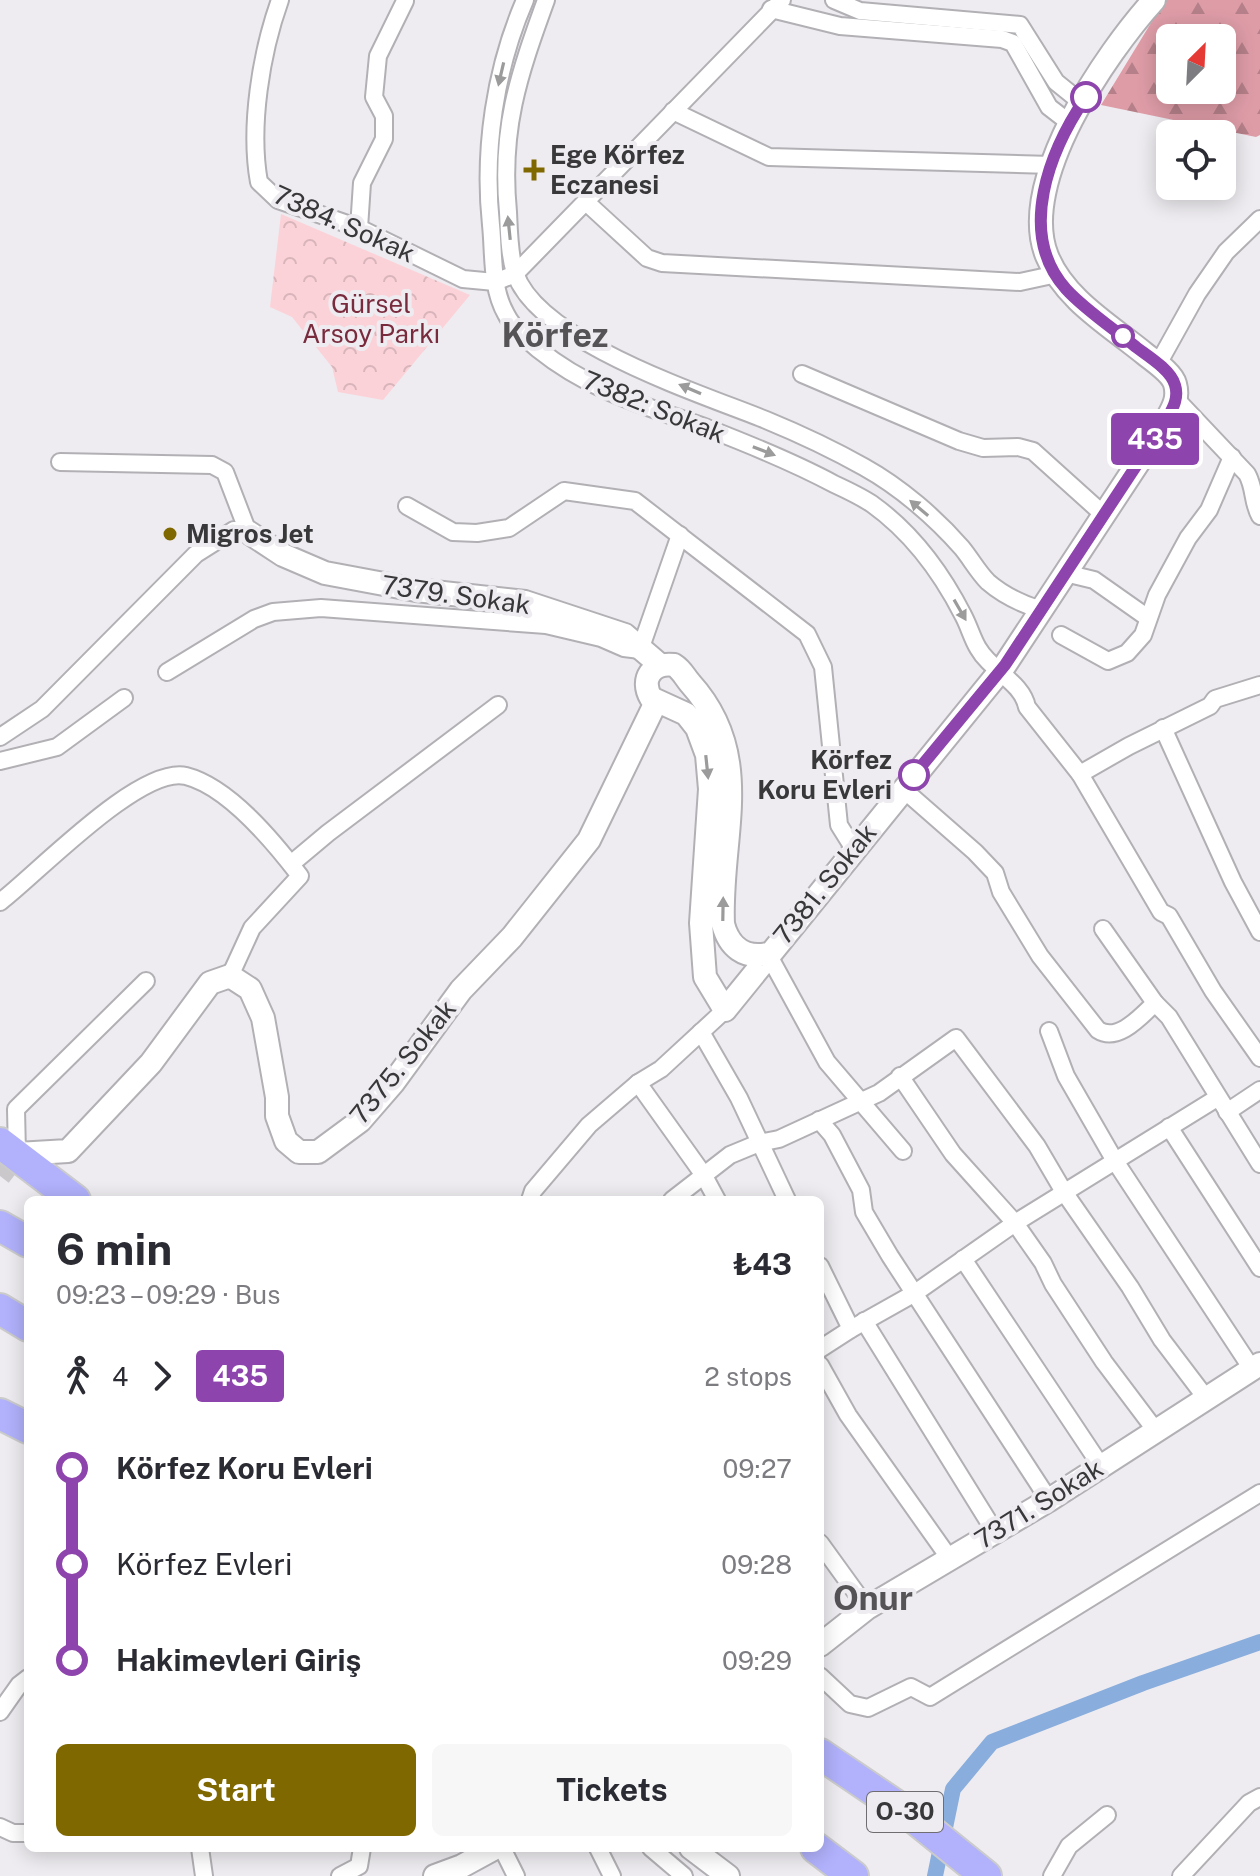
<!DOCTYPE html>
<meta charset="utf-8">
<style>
:root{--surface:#fff;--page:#f7f7f7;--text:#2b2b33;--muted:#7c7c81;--accent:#806800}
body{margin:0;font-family:"Public Sans",sans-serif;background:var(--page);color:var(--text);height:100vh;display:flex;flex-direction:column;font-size:30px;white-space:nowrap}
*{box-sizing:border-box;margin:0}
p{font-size:26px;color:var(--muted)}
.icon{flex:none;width:44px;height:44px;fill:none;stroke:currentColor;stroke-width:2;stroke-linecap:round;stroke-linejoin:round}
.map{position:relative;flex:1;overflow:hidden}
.sheet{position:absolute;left:24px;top:1196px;width:800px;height:656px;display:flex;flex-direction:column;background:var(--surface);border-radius:12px;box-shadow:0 4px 20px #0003}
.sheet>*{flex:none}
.badge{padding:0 16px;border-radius:6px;font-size:28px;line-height:52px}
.needle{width:52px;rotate:24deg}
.controls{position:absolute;left:1156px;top:24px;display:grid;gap:16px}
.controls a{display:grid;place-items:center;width:80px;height:80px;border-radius:12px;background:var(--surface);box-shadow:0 4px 20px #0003;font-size:40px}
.map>.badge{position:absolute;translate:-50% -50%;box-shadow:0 0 0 4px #fff}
.legs{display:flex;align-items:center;gap:12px;height:88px;padding:0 32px;font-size:26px}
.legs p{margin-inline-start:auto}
.head{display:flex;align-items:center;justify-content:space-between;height:136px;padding:0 32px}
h1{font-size:44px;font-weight:700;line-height:60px}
.action{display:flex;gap:16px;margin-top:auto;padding:16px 32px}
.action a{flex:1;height:92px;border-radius:12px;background:var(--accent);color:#fff;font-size:32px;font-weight:700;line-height:92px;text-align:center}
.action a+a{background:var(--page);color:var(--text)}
ul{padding:0 32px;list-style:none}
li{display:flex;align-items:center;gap:28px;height:96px;font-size:30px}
li i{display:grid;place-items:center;width:12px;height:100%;margin:0 10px;background:currentColor}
li i::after{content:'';width:20px;height:20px;margin:-10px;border:6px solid;border-radius:50%;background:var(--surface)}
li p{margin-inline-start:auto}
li:first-child i{background:linear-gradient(#0000 50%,currentColor 0)}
li:last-child i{background:linear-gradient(currentColor 50%,#0000 0)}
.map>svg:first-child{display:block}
.forest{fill:url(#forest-firs);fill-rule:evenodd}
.park{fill:url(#park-crowns)}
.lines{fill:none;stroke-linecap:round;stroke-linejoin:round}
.canal{stroke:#89addc;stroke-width:16}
.tertiary-tunnel{stroke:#cac8cb;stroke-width:22;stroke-dasharray:22 11;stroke-linecap:butt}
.minor-casing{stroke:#b2b0b4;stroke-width:20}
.tertiary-casing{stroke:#b2b0b4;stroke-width:26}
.motorway-casing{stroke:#cbcbcc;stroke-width:34}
.minor{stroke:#fff;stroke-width:16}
.tertiary{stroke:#fff;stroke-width:22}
.motorway{stroke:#b1b1fc;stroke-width:30}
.oneway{fill:#9c9b9c}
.line-1-casing{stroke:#fff;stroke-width:18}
.line-1{stroke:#8e44ad;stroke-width:12}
.stop-1-dot{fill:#fff;stroke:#8e44ad;stroke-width:4}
.poi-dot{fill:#806800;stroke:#eeecf0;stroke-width:3}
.labels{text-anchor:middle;stroke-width:8;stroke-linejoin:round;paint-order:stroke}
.shield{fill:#eeecf0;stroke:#6f6d70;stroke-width:2}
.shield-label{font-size:24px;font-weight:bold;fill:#383739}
.poi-label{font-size:26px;font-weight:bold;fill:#383739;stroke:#eeecf0;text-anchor:start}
.street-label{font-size:26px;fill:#383739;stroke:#eeecf0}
.park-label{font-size:26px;fill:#792b3e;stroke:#eeecf0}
.stop-label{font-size:26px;font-weight:bold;fill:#383739;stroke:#eeecf0;text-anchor:end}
.district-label{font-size:34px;font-weight:bold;fill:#555356;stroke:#eeecf0}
</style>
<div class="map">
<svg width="1260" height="1876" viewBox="0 0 1260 1876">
<defs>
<pattern id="forest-firs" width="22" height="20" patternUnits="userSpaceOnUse" patternTransform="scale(2)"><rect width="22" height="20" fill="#de9ca7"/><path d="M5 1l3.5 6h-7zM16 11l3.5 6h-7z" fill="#b58089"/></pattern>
<pattern id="park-crowns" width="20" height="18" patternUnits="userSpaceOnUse" patternTransform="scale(2)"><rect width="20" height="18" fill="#fbd2d8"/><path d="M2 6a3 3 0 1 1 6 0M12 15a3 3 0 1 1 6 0" fill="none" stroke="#d8b5ba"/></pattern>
</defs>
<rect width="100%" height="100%" fill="#eeecf0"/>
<!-- forest -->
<path class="forest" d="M1165,0H1260V135L1256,137L1101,105ZM1170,38H1222V90H1170Z"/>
<!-- park -->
<polygon class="park" points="281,214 470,295 383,400 338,392 332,367 292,317 270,307"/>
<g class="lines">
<!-- canal -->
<polyline class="canal" points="935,1876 953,1789 992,1742 1143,1683 1260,1642"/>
<!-- tertiary-tunnel -->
<polyline class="tertiary-tunnel" points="0,1176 17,1154"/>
<defs>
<g id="minor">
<path d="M280,0C261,53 249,127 259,182L278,200L359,228L463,279L495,282L515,274L782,0"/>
<path d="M525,0C495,69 483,150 491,225C494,254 491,288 506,314C513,328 526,339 538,349C590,391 646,406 707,428C751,445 793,462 834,484C847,490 860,496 872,504C911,532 941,572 963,615C969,626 972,638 978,648C991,671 1022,682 1027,707L1080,774L1161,912L1169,916L1213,991L1260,1058"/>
<path d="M546,0C518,77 500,130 508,212C509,231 509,254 515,273C538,342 702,394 766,420C800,434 832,449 864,467C900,487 936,518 962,548C971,559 978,572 988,582C1003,595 1022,604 1041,610"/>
<polyline points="834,0 860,11 1020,25 1056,82 1082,103"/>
<polyline points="771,9 840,26 1002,39 1013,43 1049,107 1071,124"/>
<polyline points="673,111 769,157 1052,165"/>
<polyline points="586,202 647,258 662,263 1020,282 1057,274"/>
<polyline points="359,228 362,183 384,139 384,116 374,97 378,56 405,1"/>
<polyline points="1158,364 1197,294 1226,252 1260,219"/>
<polyline points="802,374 959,441 983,448 1018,447 1033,451 1104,515"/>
<path d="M1177,400L1247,474C1255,488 1252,502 1260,516"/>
<polyline points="60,462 212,465 225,472 248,532"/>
<polyline points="407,506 453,532 477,533 509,528 564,491 635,501 807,634 823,667 839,825 854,849"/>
<polyline points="1065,573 1094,580 1148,618"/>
<polyline points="1061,635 1108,661 1127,653 1143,635 1157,595 1188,538 1209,510 1232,457"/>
<polyline points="167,672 254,619 273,612 321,608 546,625 601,638 624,648 640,650 680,535"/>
<polyline points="1163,728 1233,882 1260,932"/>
<polyline points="0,737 42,709 196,554 234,530 248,532"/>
<polyline points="0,761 57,747 124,698"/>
<polyline points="1080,774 1129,746 1210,706 1215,699 1260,685"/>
<path d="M903,789L975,852L995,873L1001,892L1040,956L1098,1030C1118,1043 1141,1016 1155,1003L1169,1017L1260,1164"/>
<polyline points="291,864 328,833 498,705"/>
<path d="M0,902C37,874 140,765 186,776C229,787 274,842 300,876L252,928L230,976"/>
<polyline points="1103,929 1155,1003"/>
<polyline points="768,954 827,1062 903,1151"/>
<polyline points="1049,1031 1066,1076 1115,1161 1252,1369"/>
<polyline points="701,1032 739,1098 787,1200"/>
<polyline points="900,1076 953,1154 1015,1223 1043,1263 1053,1284 1104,1362 1156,1431"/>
<polyline points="638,1083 703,1174 717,1200"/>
<polyline points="1227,1112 1260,1090"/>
<polyline points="819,1120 832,1135 861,1190 864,1212 890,1256 1049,1500"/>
<polyline points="1169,1127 1260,1268"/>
<polyline points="17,1154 16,1109 146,981"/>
<polyline points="530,1200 533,1191 589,1125 638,1083 661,1069 725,1010"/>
<polyline points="672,1200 730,1155 759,1143 779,1139 879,1093 956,1038 1037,1146 1064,1192 1130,1287 1162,1340 1206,1398"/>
<polyline points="963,1259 1101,1466"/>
<polyline points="820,1266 851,1329"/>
<polyline points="864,1321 995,1532"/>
<polyline points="820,1349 851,1329 915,1293 1015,1223 1217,1098"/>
<polyline points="820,1365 848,1415 950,1559"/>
<polyline points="820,1543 867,1608"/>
<polyline points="820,1676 850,1704 868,1708 911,1687 930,1697 1260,1493"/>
<polyline points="0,1712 19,1685 28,1678"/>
<polyline points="0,1827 13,1833 28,1833"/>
<polyline points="200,1848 204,1876"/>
<polyline points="502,1848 516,1876"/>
<polyline points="598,1848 612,1876"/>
<polyline points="651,1848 684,1876"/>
<polyline points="340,1876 359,1866 362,1848"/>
<polyline points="1052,1876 1069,1846 1107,1815"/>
<polyline points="1181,1876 1249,1803 1260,1797"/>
</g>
<g id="tertiary">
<polyline points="248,532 283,555 325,573 416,590 525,602 625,635 660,665"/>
<path d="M768,954C744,959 729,947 723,924C719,837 757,757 690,683C684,676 682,670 674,665C652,662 640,679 651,698L686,714L697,728L707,755L710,789L701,923L705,977L725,1010L1005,665L1167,419C1173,408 1179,398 1175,384C1172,373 1155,362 1145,354C1111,326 1064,299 1047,256C1017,182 1106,53 1154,0"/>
<polyline points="17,1154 68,1151 151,1063 210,983 230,976 250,989 263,1018 277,1097 277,1116 286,1141 299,1152 318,1152 360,1121 393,1083 461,990 512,937 589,840 656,702"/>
<polyline points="820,1645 867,1608 1049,1500 1260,1364"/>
<polyline points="691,1848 728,1876"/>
<polyline points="435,1876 462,1866 495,1848"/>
</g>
<g id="motorway">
<polyline points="0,1143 75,1200"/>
<polyline points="0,1226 28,1242"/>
<polyline points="0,1309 28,1326"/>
<polyline points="0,1414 28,1428"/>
<polyline points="820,1754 913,1817 986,1876"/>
<polyline points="816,1848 853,1876"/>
</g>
</defs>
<!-- minor casing -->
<use href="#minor" class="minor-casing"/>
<!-- tertiary casing -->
<use href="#tertiary" class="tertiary-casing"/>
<!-- motorway casing -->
<use href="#motorway" class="motorway-casing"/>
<!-- minor -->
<use href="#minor" class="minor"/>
<!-- tertiary -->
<use href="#tertiary" class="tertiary"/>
<!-- motorway -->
<use href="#motorway" class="motorway"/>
</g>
<!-- one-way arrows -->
<defs><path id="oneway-solid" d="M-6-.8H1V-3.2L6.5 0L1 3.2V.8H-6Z" transform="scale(2)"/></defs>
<g class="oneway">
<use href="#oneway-solid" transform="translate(501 74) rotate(103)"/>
<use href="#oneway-solid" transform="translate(509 228) rotate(-96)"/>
<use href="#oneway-solid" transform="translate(690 389) rotate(-157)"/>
<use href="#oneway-solid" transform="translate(764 451) rotate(21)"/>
<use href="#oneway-solid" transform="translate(919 508) rotate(-140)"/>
<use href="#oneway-solid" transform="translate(960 610) rotate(60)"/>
<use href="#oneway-solid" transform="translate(707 767) rotate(84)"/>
<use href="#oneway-solid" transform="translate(723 909) rotate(-89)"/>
</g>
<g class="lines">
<defs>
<path id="line-1" d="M914,775L1005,665L1167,419C1173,408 1179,398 1175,385C1171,370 1148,356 1136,347C1114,329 1084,309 1066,289C1016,233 1050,150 1086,97"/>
</defs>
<!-- line-1 casing -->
<use href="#line-1" class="line-1-casing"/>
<!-- line-1 -->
<use href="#line-1" class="line-1"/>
</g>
<!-- markers -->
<g class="stop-1-dot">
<circle cx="1086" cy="97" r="14"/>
<circle cx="1123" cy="336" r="10"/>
<circle cx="914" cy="775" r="14"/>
</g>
<g class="poi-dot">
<path d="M530 158h8v8h8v8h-8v8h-8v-8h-8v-8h8z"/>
<circle cx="170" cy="534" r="8"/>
</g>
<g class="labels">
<!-- shield labels -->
<rect class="shield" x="867" y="1792" width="76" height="40" rx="6"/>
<g class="shield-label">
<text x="905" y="1820">O-30</text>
</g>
<!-- poi labels -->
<g class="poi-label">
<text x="550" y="164">Ege Körfez<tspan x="550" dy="30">Eczanesi</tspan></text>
<text x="186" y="543">Migros Jet</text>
</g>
<!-- street labels -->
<g class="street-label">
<text transform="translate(344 224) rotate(24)" y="9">7384. Sokak</text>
<text transform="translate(654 407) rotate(22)" y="9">7382: Sokak</text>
<text transform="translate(456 595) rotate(8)" y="9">7379. Sokak</text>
<text transform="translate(825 884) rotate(-51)" y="9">7381. Sokak</text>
<text transform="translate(403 1062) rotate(-51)" y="9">7375. Sokak</text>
<text transform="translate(1039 1504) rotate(-32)" y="9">7371. Sokak</text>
</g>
<!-- park labels -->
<g class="park-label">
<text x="371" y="313">Gürsel<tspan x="371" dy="30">Arsoy Parkı</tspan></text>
</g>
<!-- stop labels -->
<g class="stop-label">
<text x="892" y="769">Körfez<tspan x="892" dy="30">Koru Evleri</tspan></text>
</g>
<!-- district labels -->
<g class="district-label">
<text x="555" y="347">Körfez</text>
<text x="873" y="1610">Onur</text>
</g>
</g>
</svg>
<div class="controls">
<a><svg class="needle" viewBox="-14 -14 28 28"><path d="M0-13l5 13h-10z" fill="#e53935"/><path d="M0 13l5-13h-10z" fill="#7c7c81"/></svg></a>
<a><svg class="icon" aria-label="locate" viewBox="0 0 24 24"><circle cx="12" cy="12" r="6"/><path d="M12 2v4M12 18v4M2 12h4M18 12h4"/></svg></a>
</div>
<b class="badge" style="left:1155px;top:439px;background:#8e44ad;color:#fff">435</b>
<section class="sheet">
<div class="head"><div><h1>6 min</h1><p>09:23 – 09:29 · Bus</p></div><b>₺43</b></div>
<div class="legs"><svg class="icon" aria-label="walk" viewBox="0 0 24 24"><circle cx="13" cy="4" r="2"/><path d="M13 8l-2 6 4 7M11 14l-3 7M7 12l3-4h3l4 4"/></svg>4<svg class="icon" aria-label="forward" viewBox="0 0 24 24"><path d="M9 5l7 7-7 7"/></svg><b class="badge" style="background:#8e44ad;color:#fff">435</b><p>2 stops</p></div>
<ul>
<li><i style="color:#8e44ad"></i><b>Körfez Koru Evleri</b><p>09:27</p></li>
<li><i style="color:#8e44ad"></i><span>Körfez Evleri</span><p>09:28</p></li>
<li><i style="color:#8e44ad"></i><b>Hakimevleri Giriş</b><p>09:29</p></li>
</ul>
<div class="action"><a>Start</a><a>Tickets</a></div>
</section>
</div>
